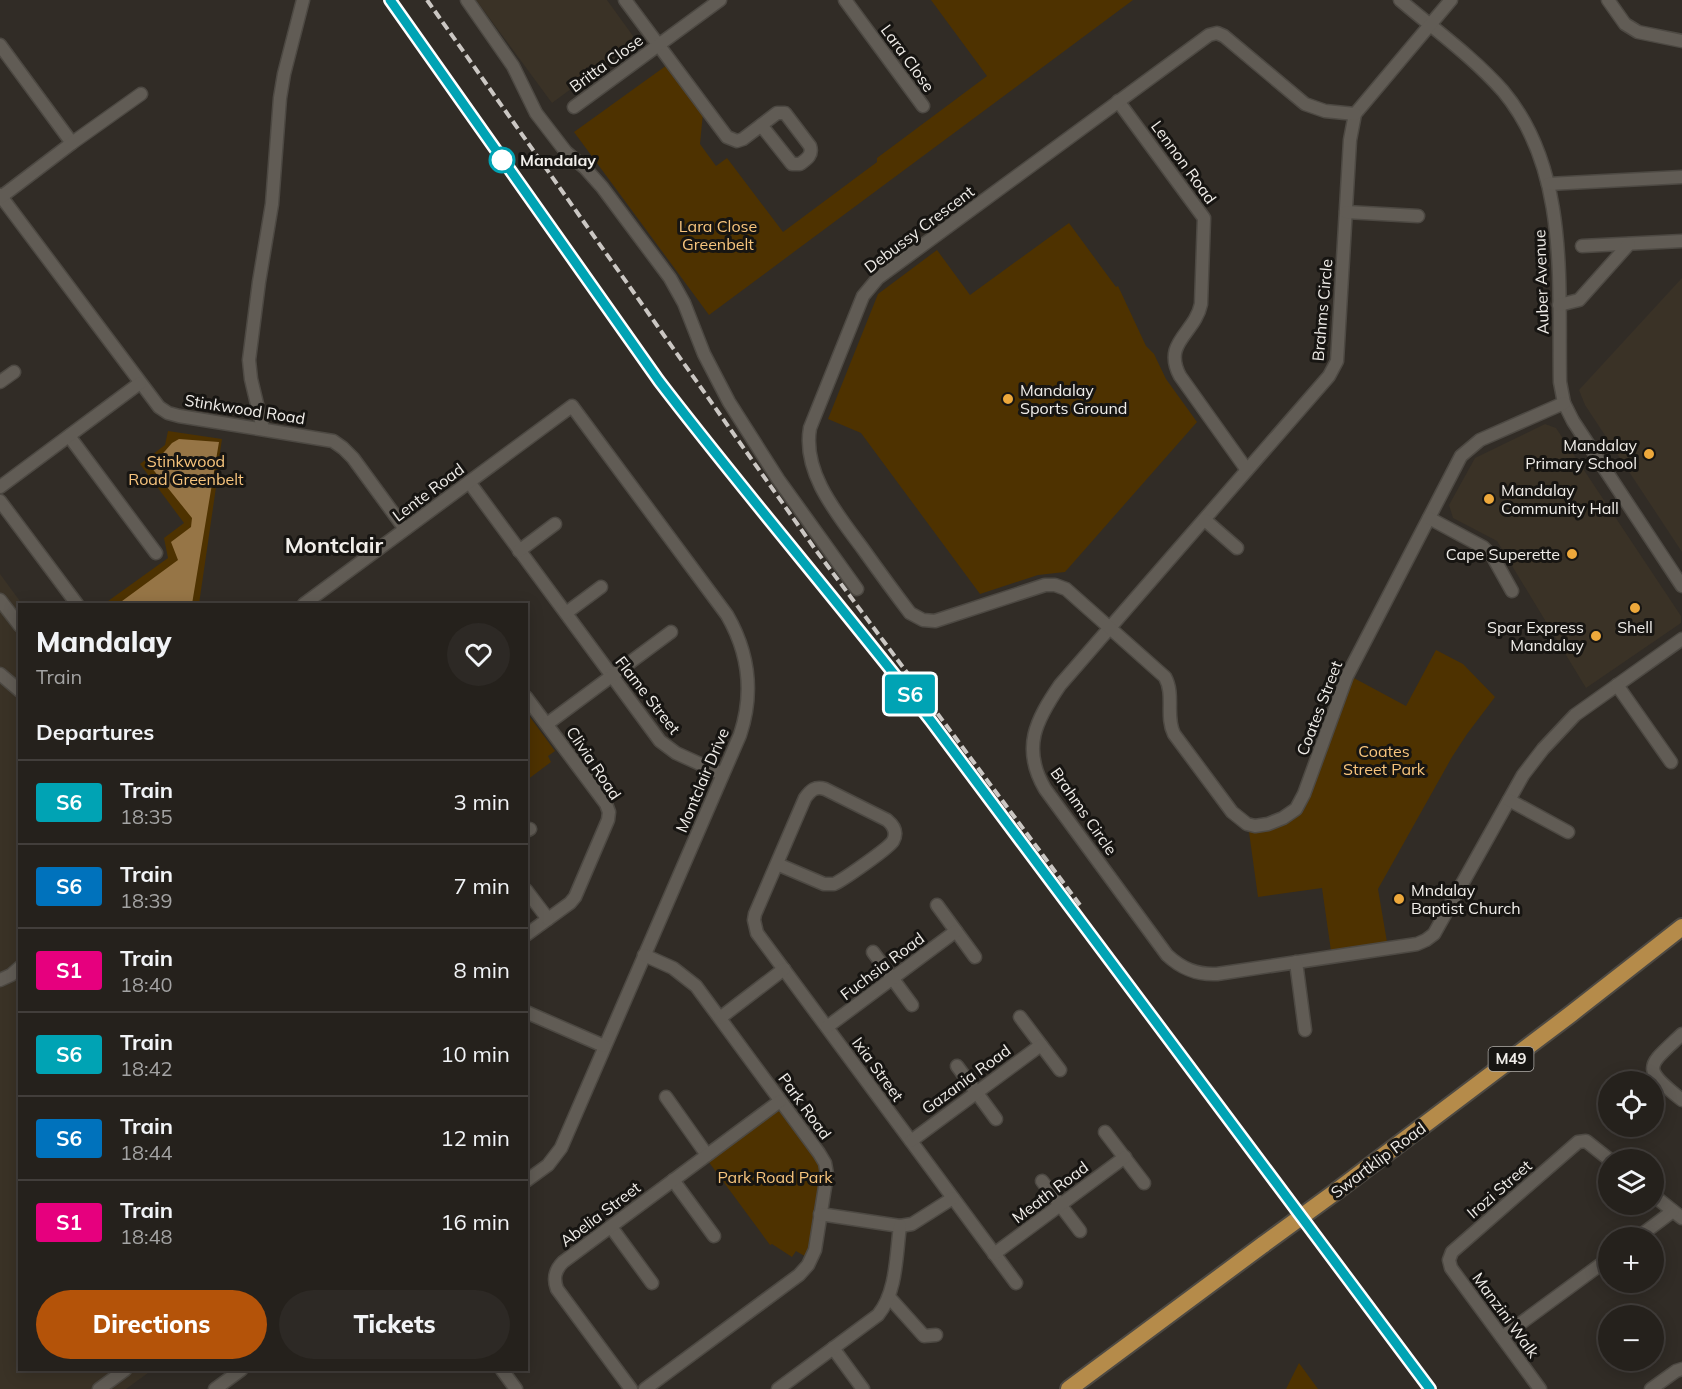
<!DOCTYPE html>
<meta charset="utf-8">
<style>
:root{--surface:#25211c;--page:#2d2925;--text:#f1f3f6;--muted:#a3a3a3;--line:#423e3b;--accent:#b45309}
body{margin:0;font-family:Mulish,sans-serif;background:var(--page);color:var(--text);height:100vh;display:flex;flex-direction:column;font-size:22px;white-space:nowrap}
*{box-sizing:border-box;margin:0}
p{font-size:20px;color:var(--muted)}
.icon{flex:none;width:33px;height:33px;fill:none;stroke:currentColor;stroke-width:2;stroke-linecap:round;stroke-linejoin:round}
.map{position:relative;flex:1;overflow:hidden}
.side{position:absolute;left:18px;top:603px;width:510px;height:768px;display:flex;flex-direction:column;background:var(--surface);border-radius:0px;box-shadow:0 3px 15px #0003,0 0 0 2px var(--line)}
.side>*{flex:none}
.badge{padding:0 12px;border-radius:4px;font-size:21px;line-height:39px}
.fabs{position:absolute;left:1598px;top:1071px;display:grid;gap:12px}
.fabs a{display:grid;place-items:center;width:66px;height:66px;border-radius:50%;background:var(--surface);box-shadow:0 3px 15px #0003,0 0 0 2px var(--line);font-size:30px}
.map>.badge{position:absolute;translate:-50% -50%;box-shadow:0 0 0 3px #fff}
h2{padding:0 18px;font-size:22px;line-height:54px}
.round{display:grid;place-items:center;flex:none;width:63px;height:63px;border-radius:32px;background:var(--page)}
.summary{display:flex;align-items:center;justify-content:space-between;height:102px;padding:0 18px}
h1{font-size:28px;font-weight:800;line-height:45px}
.primary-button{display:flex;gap:12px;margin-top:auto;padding:12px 18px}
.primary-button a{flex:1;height:69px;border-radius:36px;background:var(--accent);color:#fff;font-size:24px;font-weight:800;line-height:69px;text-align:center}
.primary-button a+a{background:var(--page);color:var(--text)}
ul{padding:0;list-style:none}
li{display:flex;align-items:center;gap:18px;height:84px;padding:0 18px;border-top:2px solid var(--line)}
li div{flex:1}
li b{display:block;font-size:22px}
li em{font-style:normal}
li .badge{min-width:66px;font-weight:700;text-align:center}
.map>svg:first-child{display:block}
.built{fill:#3a3226}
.green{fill:#4e3200}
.water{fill:#967546}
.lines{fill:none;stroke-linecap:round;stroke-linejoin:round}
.minor-casing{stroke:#4d4943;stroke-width:15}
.primary-casing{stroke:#4d4943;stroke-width:20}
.minor{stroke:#615c55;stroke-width:12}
.primary{stroke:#b58b4a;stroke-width:16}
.rail{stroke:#cbc7c3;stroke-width:4;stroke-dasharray:9 4.5;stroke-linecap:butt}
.primary-bridge-casing{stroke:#4d4943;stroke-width:20;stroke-linecap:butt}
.primary-bridge{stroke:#b58b4a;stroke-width:16}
.line-casing{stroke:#fff;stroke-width:14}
.line{stroke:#00a3b4;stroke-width:9}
.stop-dot{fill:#fff;stroke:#00a3b4;stroke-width:3}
.poi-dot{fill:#eda83b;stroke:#171512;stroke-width:2}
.labels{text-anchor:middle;stroke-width:6;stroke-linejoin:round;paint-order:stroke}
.shield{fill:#171512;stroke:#afaca8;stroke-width:1.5}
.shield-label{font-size:15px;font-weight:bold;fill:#f0ede9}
.street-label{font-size:16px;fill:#f0ede9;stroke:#171512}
.stop-label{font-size:16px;font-weight:bold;fill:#f0ede9;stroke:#171512;text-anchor:start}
.park-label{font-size:16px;fill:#f8c57d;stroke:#171512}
.poi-label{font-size:16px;fill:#f0ede9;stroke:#171512;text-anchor:start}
.district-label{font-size:22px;font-weight:bold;fill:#f0ede9;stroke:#171512}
</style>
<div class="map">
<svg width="1682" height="1389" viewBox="0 0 1682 1389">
<rect width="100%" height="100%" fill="#312c26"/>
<!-- built -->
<g class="built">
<polygon points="476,0 607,0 633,36 634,42 552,103"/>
<polygon points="1682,278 1682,552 1585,405 1579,390"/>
<polygon points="1545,424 1556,428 1681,616 1681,623 1586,688 1497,541 1453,518 1449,505 1475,458"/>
<polygon points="0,574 22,604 20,604 20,1370 152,1370 126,1389 0,1389"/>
</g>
<!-- green -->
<g class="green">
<polygon points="931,0 1133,0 709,315 574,132 667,65 703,113 700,144 716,166 727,158 783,232 877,162 877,158 987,76"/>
<polygon points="1069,223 1116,287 1118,286 1146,346 1154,354 1166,379 1197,422 1065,572 1038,575 980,594 861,433 828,419 878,294 937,250 970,295"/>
<polygon points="168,431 222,439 220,452 221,453 199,604 104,604 168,558 164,538 184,523 140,464 165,445"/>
<path d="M1436,650L1463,664L1495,697L1467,734L1452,757L1378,889L1387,942L1331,951L1322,888L1258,897L1249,832C1271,831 1292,826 1305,808L1352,677L1406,706Z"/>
<polygon points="527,713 555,751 548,756 551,762 527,780"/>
<polygon points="775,1111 782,1112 819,1162 822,1174 808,1258 796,1251 792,1257 772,1244 770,1245 708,1161"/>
<polygon points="1299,1363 1318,1389 1286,1389"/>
</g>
<!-- water -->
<polygon class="water" points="179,439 219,442 192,604 118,604 178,560 171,542 191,527 192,518 151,467 172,443"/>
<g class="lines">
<defs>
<g id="minor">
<polyline points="467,0 513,66 536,113 566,152 585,168 602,187 670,278 684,303 704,354 729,402 778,479 857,589"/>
<path d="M625,0L727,137L737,141L743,139L777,113H785L810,146C813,155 807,159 800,164H792L761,125"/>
<polyline points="845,0 923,106"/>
<path d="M1400,0C1434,29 1473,57 1503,91C1570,171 1558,285 1560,382L1564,403L1573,421L1682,586"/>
<path d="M1451,0L1355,114L1350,140L1337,361L1329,376L1060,685C1036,720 1021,748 1045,789L1167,955C1182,969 1197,975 1217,974L1417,944L1426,940L1434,934L1523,775L1543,749L1575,715L1682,639"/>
<polyline points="1608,0 1625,24 1638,32 1682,41"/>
<polyline points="0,45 72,143"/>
<path d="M1118,101L1204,218L1201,304C1195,334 1162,342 1180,376L1247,470"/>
<polyline points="574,107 720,0"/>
<path d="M1355,114L1325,111L1305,104L1224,36L1217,33L1209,35L878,278L863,296L810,428C802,473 838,515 863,549C878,570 894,592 910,613L923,620L935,621L1045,585H1055L1066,589L1165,677C1175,695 1165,716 1174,734L1232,812L1247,824L1255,826L1268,824L1283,818L1296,809L1304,794L1347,676L1461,456L1480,440L1564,403"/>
<polyline points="1548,184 1682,177"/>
<polyline points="0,195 159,407 168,413 179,416 333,441 343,448 353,458 405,529"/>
<polyline points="1,197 72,143 141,94"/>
<polyline points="1346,212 1418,216"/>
<polyline points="1582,246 1682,241"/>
<polyline points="1559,305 1579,300 1629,244"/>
<polyline points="0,382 14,372"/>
<polyline points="263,429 251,379 249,360 259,282 272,204 280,98 284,74 303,0"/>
<polyline points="69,436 156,553"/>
<polyline points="469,482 660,741 676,753 722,774"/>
<polyline points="0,487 140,383"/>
<polyline points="0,501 77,604"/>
<polyline points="1429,518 1483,547 1493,557 1512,591"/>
<polyline points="1205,520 1237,548"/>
<polyline points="519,551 555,524"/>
<polyline points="0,600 20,626"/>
<path d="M304,604L572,406L727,615C749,653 754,693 740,735L561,1148L548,1165L526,1181"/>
<polyline points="566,613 601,587"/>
<polyline points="0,674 20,691"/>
<polyline points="1617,685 1671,762"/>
<polyline points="526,697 606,804 609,812 608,820 575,897 570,903 526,935"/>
<polyline points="547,724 671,632"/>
<polyline points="1509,800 1568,832"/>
<polyline points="526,831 530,829"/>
<path d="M777,864L824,884H834C843,880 889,848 893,841C898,832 893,825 887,820L825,789C815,786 811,790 805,798L755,914L754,920L757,933L1016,1283"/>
<polyline points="526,890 548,919"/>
<polyline points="937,905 975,957"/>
<polyline points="873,952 912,1005"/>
<polyline points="644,955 673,968 696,986 819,1153 825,1163 827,1174 815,1250 808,1265 799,1275 645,1389"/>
<polyline points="1296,962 1305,1030"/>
<polyline points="0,980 11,975 20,967"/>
<polyline points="526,1012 604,1046"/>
<polyline points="1020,1017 1060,1070"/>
<polyline points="720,1018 784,969"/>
<polyline points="827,1027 956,931"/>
<path d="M1682,1034C1646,1068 1641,1067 1682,1100"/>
<polyline points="957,1066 996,1119"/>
<polyline points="666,1097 707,1155"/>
<polyline points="1105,1132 1144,1183"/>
<polyline points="911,1141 1041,1045"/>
<polyline points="673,1180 714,1236"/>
<polyline points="1042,1181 1080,1231"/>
<polyline points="1653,1195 1682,1218"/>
<polyline points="820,1214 900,1226 912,1224 953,1198"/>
<polyline points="611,1227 652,1283"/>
<polyline points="1637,1238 1673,1211"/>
<polyline points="994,1254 1125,1157"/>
<polyline points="889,1297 924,1336 936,1335"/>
<polyline points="1502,1337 1608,1259"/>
<polyline points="833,1348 863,1389"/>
<polyline points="502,1370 516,1389"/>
<polyline points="99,1389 125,1370"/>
<polyline points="215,1389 241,1370"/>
<path d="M631,1389L557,1289C553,1278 555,1270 563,1262L780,1101"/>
<path d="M778,1389L878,1315C897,1292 896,1255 900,1226"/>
<polyline points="1540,1389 1451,1268 1449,1260 1452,1252 1578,1142 1586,1141 1610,1160"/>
<polyline points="1651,1389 1676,1371 1682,1369"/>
</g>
<g id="primary">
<polyline points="1338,1190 1571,1014 1682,927"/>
<polyline points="1069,1389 1264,1244"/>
</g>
</defs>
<!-- minor casing -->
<use href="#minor" class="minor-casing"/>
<!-- primary casing -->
<use href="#primary" class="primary-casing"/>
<!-- minor -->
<use href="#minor" class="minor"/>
<!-- primary -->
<use href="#primary" class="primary"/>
<!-- rail -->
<g class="rail">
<polyline points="390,0 659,381 703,439 907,690 1429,1389"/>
<polyline points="427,0 815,549 1080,905"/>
</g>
<defs>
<polyline id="primary-bridge" points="1264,1244 1338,1190"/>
</defs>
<!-- primary-bridge casing -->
<use href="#primary-bridge" class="primary-bridge-casing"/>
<!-- primary-bridge -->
<use href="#primary-bridge" class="primary-bridge"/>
</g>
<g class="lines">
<defs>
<path id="line" d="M390,0L659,381C747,496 842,606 931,721L1430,1389"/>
</defs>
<!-- line casing -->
<use href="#line" class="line-casing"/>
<!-- line -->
<use href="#line" class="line"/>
</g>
<!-- markers -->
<circle class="stop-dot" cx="502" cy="160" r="12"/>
<g class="poi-dot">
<circle cx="1008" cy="399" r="6"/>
<circle cx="1649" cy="454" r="6"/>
<circle cx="1489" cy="499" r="6"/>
<circle cx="1572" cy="554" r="6"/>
<circle cx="1635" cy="608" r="6"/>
<circle cx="1596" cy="636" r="6"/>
<circle cx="1399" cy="899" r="6"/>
</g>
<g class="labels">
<!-- shield labels -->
<rect class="shield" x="1488.5" y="1047" width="45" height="24" rx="4.5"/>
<g class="shield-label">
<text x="1511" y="1064">M49</text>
</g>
<!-- street labels -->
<g class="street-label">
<text transform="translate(908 58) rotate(54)" y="6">Lara Close</text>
<text transform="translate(606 63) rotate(-36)" y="6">Britta Close</text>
<text transform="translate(1184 162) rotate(54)" y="6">Lennon Road</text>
<text transform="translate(919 229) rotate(-37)" y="6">Debussy Crescent</text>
<text transform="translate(1541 282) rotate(-92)" y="6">Auber Avenue</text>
<text transform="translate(1322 310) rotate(-85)" y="6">Brahms Circle</text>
<text transform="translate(245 409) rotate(9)" y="6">Stinkwood Road</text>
<text transform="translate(428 492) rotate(-37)" y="6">Lente Road</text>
<text transform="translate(648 695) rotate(52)" y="6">Flame Street</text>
<text transform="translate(1319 708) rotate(-69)" y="6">Coates Street</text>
<text transform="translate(594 763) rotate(56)" y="6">Clivia Road</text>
<text transform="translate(702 780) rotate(-67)" y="6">Montclair Drive</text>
<text transform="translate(1084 811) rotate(55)" y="6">Brahms Circle</text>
<text transform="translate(882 966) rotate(-37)" y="6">Fuchsia Road</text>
<text transform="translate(878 1069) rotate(54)" y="6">Ixia Street</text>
<text transform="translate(966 1079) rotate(-36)" y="6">Gazania Road</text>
<text transform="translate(805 1106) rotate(54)" y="6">Park Road</text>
<text transform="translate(1378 1160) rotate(-37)" y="6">Swartklip Road</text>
<text transform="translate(1499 1189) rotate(-41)" y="6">Irozi Street</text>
<text transform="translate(1050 1192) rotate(-37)" y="6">Meath Road</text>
<text transform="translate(600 1214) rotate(-37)" y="6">Abelia Street</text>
<text transform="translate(1506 1315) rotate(54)" y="6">Manzini Walk</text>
</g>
<!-- stop labels -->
<g class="stop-label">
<text x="520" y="166">Mandalay</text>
</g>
<!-- park labels -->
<g class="park-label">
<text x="718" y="232">Lara Close<tspan x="718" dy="18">Greenbelt</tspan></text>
<text x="186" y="467">Stinkwood<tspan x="186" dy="18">Road Greenbelt</tspan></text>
<text x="1384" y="757">Coates<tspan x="1384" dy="18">Street Park</tspan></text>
<text x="775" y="1183">Park Road Park</text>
</g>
<!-- poi labels -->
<g class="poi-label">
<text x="1020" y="396">Mandalay<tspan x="1020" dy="18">Sports Ground</tspan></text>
<text x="1637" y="451" text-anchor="end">Mandalay<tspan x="1637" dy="18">Primary School</tspan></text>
<text x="1501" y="496">Mandalay<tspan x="1501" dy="18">Community Hall</tspan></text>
<text x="1560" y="560" text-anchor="end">Cape Superette</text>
<text x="1584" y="633" text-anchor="end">Spar Express<tspan x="1584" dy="18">Mandalay</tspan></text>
<text x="1635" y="633" text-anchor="middle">Shell</text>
<text x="1411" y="896">Mndalay<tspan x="1411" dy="18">Baptist Church</tspan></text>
</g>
<!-- district labels -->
<g class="district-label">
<text x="334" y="553">Montclair</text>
</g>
</g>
</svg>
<div class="fabs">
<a><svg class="icon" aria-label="locate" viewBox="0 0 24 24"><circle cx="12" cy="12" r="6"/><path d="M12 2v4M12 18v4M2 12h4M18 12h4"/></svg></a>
<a><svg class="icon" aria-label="layers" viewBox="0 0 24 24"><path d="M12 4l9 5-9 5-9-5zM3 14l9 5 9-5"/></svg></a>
<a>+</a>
<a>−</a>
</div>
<b class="badge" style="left:910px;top:694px;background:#00a3b4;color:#fff">S6</b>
<section class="side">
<div class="summary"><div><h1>Mandalay</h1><p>Train</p></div><a class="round"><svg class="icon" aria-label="heart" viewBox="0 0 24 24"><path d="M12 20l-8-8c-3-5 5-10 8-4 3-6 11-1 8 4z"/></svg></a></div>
<h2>Departures</h2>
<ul>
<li><span class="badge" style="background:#00a3b4;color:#fff">S6</span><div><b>Train</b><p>18:35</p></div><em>3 min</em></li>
<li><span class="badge" style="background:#0072bc;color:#fff">S6</span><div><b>Train</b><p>18:39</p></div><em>7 min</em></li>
<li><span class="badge" style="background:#e6007e;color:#fff">S1</span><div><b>Train</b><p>18:40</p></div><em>8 min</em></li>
<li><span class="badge" style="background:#00a3b4;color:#fff">S6</span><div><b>Train</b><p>18:42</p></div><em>10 min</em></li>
<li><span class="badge" style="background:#0072bc;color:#fff">S6</span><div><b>Train</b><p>18:44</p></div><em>12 min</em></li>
<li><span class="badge" style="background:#e6007e;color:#fff">S1</span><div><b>Train</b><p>18:48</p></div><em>16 min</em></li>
</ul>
<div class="primary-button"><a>Directions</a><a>Tickets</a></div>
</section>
</div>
